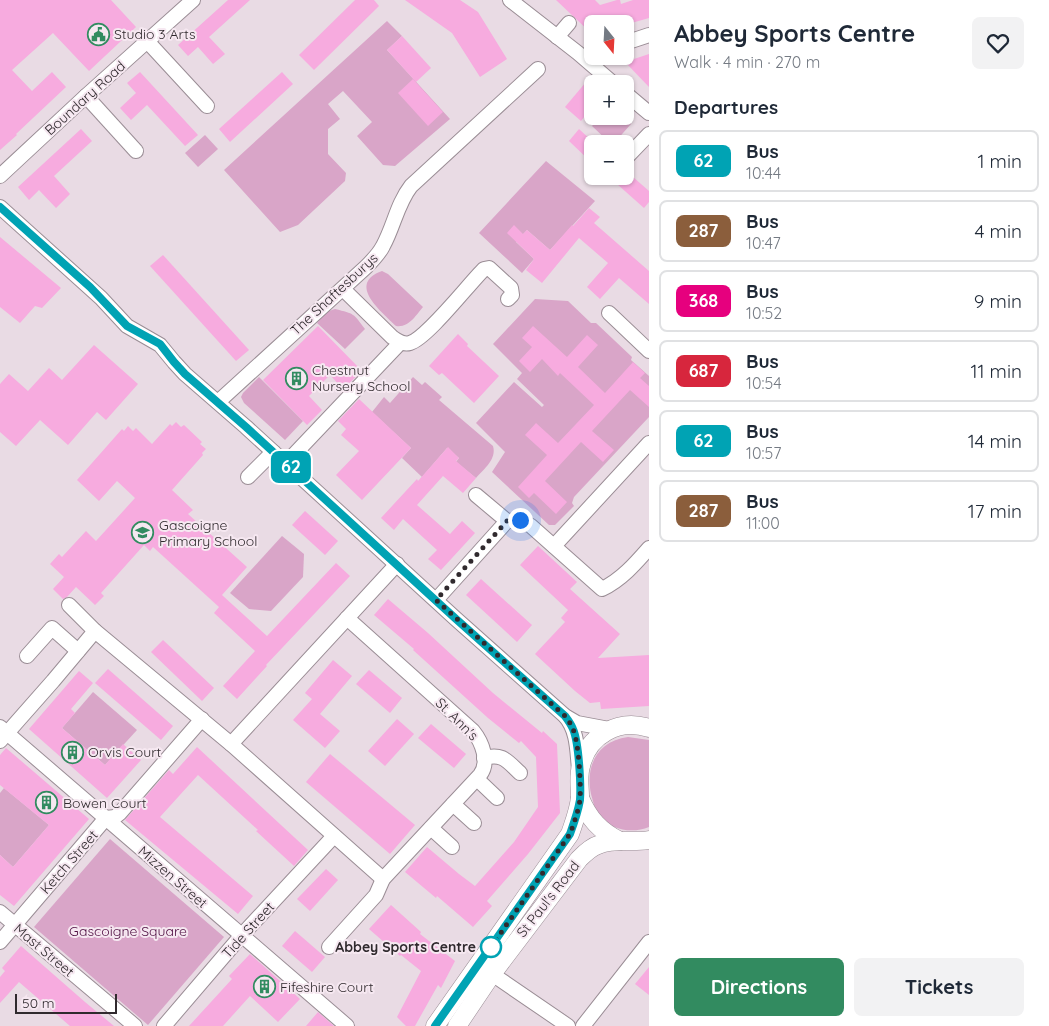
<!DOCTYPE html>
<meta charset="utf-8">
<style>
:root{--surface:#fff;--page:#f2f2f3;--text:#1f2937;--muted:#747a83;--line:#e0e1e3;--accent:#328b60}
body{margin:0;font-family:Quicksand,sans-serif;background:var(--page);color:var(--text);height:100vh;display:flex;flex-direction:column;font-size:19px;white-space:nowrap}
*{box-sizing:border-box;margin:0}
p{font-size:16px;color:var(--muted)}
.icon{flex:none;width:28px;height:28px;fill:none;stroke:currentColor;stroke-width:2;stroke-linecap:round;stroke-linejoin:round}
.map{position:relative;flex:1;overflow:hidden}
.details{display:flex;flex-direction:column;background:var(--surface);width:400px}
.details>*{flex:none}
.badge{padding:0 10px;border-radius:8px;font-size:18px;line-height:32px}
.needle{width:32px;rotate:162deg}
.tools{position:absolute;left:584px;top:15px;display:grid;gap:10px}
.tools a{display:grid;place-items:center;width:50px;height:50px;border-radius:8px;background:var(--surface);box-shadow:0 1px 4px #0004;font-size:25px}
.scale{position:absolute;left:15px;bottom:12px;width:102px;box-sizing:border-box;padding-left:5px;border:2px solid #302a2e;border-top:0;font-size:14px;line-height:18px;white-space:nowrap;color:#302a2e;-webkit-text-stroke:4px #f6e8f1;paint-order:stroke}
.you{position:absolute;width:25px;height:25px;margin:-12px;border:4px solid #fff;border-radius:50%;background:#1a73e8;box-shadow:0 0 0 8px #1a73e833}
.map>.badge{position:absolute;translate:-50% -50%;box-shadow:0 0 0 2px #fff}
h2{padding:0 25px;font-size:19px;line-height:45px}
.round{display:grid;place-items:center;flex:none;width:52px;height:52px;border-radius:8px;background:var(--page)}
.summary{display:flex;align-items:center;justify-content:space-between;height:85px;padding:0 25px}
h1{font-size:24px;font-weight:700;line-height:38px}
.button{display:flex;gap:10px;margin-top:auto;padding:10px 25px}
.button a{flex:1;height:58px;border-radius:8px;background:var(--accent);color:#fff;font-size:20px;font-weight:700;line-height:58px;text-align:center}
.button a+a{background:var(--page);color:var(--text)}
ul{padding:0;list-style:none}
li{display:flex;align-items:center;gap:15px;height:62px;margin:0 10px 8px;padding:0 15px;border:2px solid var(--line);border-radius:8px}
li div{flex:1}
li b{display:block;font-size:19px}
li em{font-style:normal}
li .badge{min-width:55px;font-weight:700;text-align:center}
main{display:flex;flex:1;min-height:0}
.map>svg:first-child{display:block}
.green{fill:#d9a5c8}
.building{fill:#f7abdf}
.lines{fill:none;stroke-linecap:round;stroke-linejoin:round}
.minor-casing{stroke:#9a8d95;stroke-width:16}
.major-casing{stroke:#9a8d95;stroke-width:19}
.minor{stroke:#fff;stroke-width:14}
.major{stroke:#fff;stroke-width:18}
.line-casing{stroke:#fff;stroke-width:11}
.line{stroke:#00a3b4;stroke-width:8}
.walk{stroke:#302a2e;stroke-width:5;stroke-dasharray:0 9}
.stop-dot{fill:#fff;stroke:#00a3b4;stroke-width:2.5}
.labels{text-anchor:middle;stroke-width:4;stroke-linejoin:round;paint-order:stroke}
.poi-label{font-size:14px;fill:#302a2e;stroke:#f6e8f1;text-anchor:start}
.street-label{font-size:14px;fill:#302a2e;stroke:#f6e8f1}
.park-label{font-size:14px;fill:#4e0d40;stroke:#f6e8f1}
.stop-label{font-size:14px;font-weight:bold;fill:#302a2e;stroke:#f6e8f1;text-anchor:end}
</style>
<main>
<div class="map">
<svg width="649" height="1026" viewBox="0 0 649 1026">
<rect width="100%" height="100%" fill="#e9dbe4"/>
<!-- green -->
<g class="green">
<polygon points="387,21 402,36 387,50 450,119 395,166 383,165 357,136 372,122 343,91 328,104 340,119 328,129 328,154 346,173 345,181 298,225 280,232 224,170"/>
<polygon points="601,116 625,116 631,124 615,142 617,144 611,144 592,126"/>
<polygon points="205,135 218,149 198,167 185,153"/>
<polygon points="546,161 595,201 550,250 527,230 516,242 534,259 522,273 479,233"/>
<path d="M382,271L388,274L423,307C416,315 409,328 396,326C382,312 346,284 382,271Z"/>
<polygon points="535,299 568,301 591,323 596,323 632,357 631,360 649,376 649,417 574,497 572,503 574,506 555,525 549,525 492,472 505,452 476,423 514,382 542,407 544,405 517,379 522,373 493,344"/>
<path d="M335,309C355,314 353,313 365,329L345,349L317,323L326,312Z"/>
<polygon points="259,377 303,421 285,440 244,403 241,397 243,393"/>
<path d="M413,377L422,385L425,382L442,397L439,400L493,446C497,459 484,469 476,478L456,462L459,458L447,448L422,477L402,458L411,448L372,412L384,397L390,403Z"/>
<polygon points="282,536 304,554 303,577 271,611 249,609 230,593"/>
<polygon points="93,692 137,730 105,765 62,728"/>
<path d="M628,737L649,740V827C632,834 611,830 599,816C595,810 593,801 591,794C585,765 598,741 628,737Z"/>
<polygon points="4,788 49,825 13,867 0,855 0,793"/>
<polygon points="110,839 224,937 148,1025 34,927"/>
</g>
<!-- building -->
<g class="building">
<polygon points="0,0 111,0 136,27 89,71 53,33 12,70 32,91 52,72 66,87 16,134 17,135 0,150"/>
<polygon points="228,0 250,0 209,37 225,54 213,64 198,47 188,56 178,45"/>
<polygon points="355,0 374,0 379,6 314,70 299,55"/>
<polygon points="405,0 460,0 478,12 507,59 480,77 452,33"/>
<polygon points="556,0 595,0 600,5 617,0 620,0 621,4 633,0 649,0 649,18 628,24 592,24 592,34"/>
<polygon points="402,36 431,68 416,82 387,50"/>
<polygon points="649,54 649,87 625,62"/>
<polygon points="140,72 198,135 185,146 147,105 131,120 120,108 136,93 127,83"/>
<polygon points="282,72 293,84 230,142 219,129"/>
<polygon points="413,79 443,112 428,126 398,93"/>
<polygon points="586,82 592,87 592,107 581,121 565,107"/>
<polygon points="81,129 92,141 54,176 70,194 56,208 39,190 29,200 18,187"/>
<polygon points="579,129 592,141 592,163 569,141"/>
<polygon points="625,170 649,191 649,202 644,208 608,176 625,176"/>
<polygon points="589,208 600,217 594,223 649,271 649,304 619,278 600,299 587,287 608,263 579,238 542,283 526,270 534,259 507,233 514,225 523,234 527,230 550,250 572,225 573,226"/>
<polygon points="0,237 61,288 42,308 35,306 20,323 0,307"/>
<polygon points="163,255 249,350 236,361 150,266"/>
<polygon points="318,326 362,371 343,389 330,375 309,396 322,410 307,425 263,380"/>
<polygon points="533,326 567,357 587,335 598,345 578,367 605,393 633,362 645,373 640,378 649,386 649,407 630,390 592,431 614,450 603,462 581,442 545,481 567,502 556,514 534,493 529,498 518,487 547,455 525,435 536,423 558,443 594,405 560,373 558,376 542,359 530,372 519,361 532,347 522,338"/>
<polygon points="458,334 468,344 467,346 499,376 474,403 442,373 439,375 429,366"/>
<polygon points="94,345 138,384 106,420 97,412 68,445 40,420 16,446 0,432 0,384 9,374 28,391 49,368 62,380"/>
<polygon points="359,399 411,448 362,500 336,475 359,451 341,435 346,429 338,421"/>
<polygon points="176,422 181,427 184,425 202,442 200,444 206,449 202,453 203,455 172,490 193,510 188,514 247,567 222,595 267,636 336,563 350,576 266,665 267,666 237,699 223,686 255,651 214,613 219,607 153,547 150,551 144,545 101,593 104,596 95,605 76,587 67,597 63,599 53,589 64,577 50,564 59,554 62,557 86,531 96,541 135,498 117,481 99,501 77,480 122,429 124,431 128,426 133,431 136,428 152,444 170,424 172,426"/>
<polygon points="448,447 459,458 456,461 476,478 463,493 443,476 417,505 450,534 462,521 475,533 441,570 428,559 437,550 403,519 394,530 381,518 417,479 418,481"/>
<polygon points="305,511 338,541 325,555 292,525"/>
<polygon points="538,546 577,582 570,589 620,634 598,658 649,655 649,706 601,709 600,702 590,703 575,691 535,654 565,622 561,618 568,610 520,565"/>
<polygon points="481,579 532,625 517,642 466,595"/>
<polygon points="388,599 428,633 493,693 542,733 543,731 557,744 560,813 528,854 487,901 492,906 473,927 437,896 436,898 405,872 427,847 459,874 475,886 514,842 538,807 536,757 521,741 519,743 488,718 413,650 414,649 374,615"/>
<polygon points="163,640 214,688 202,701 151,652"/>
<polygon points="333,660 352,676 320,714 340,731 325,748 293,720 312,699 305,693"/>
<polygon points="108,669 173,726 161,740 95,683"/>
<polygon points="369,670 402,698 390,713 356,684"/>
<polygon points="79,671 93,683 71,709 75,713 62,728 105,765 123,744 141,760 107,798 29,729"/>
<polygon points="397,719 414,734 385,766 368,751"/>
<polygon points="431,724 466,754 454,768 418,738"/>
<polygon points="197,747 308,850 294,866 256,831 258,830 198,775 160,817 253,896 238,914 125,820 169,770 173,774"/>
<polygon points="6,748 89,819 14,906 0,895 0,855 13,867 49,825 0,785 0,755"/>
<polygon points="330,754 415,825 390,854 306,782"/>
<polygon points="326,869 338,880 310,911 297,899"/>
<polygon points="391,905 421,932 420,934 455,961 441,988 438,985 415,1026 406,1026 397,1017 421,971 401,955 400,956 369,929"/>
<polygon points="295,931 325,957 312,972 282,946"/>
<polygon points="21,946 85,1002 114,1026 70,1026 19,982 0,1003 0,977 5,971 2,968"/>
<polygon points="250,954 300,999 278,1022 250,996 223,1026 189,1026 232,979 229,976"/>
<polygon points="649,967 649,995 635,984"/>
<polygon points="318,1012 334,1026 306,1026"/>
</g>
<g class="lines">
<defs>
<g id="minor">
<polyline points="510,0 578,53 614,84"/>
<polyline points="557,37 569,23"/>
<polyline points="147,41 207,106"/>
<polyline points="625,43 649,35"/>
<polyline points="625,93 649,113"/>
<polyline points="86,96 136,151"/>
<polyline points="627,157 649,134"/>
<polyline points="0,176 86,96 193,0"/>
<polyline points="0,207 101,298 127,326 160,345 174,362 185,374 246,427 456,619 565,716 577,723 609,729"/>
<path d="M343,289L392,337C398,341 403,345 410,343C427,338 468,285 484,269L489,268L511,288L512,295L508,299"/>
<polyline points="609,313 649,351"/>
<path d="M218,402L366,267C372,261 379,254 383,246C394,226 397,204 411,186L538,69"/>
<polyline points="286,463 400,343"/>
<polyline points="248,477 273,452"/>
<polyline points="476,495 507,521"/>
<polyline points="554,546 649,443"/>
<path d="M436,600L507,521L520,520L531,526L602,589C621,580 635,564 649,548"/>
<polyline points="69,605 95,631 231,744 383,879"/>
<polyline points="27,656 52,628 78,651"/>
<path d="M565,716C578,731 577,751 579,769"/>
<polyline points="0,727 347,1026"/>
<polyline points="0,741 53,681 95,631"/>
<polyline points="231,744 397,564"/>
<path d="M484,758C503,753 507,761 520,773"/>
<polyline points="477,779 497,798"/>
<polyline points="453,804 474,823"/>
<polyline points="431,828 452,847"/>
<polyline points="0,912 135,1026"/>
<polyline points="0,942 106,818 115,817 120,813 202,719"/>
<path d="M329,947L376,895L383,879L480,775C490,762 482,742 473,731L347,618"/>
<polyline points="492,974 568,1026"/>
<polyline points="164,1026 241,936 334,836"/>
<polyline points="583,1026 649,942"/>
</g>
<g id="major">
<path d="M580,798C589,819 600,831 620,841"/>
<path d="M435,1026L570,834C574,822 579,810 580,797C580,787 578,776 581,766C588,735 619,718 649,728"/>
<path d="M457,1026L492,974L579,859C584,854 591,847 598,845C614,838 632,843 649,840"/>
</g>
</defs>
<!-- minor casing -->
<use href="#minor" class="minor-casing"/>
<!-- major casing -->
<use href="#major" class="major-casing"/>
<!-- minor -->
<use href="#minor" class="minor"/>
<!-- major -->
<use href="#major" class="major"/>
</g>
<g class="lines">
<defs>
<path id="line" d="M0,207L90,287L127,326L160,344L174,362L185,374L246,427L456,619L565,716C568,720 571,724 573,729C579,743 581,785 580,800C578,812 574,823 570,834L435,1026"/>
</defs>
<!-- line casing -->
<use href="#line" class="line-casing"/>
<!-- line -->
<use href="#line" class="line"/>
<!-- walk -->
<path class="walk" d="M491,947L570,834C574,823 578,812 580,800C581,785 579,743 573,729C571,724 568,720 565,716L436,600L507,521L520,520"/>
</g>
<!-- icons -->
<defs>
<symbol id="civic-ring" viewBox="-11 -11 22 22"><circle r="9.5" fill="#f6e8f1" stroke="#328b60" stroke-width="1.5"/><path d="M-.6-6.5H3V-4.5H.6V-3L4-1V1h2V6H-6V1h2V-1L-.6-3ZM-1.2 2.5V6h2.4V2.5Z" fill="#328b60"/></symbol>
<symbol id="building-ring" viewBox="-11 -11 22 22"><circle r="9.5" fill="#f6e8f1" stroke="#328b60" stroke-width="1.5"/><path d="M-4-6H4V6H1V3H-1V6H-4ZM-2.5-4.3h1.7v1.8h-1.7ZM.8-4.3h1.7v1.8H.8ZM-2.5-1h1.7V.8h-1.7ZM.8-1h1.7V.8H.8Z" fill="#328b60"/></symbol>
<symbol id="school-ring" viewBox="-11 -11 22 22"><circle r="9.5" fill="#f6e8f1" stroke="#328b60" stroke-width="1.5"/><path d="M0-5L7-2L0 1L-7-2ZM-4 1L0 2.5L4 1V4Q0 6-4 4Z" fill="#328b60"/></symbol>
</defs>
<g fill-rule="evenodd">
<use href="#civic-ring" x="86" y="22" width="25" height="25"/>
<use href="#building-ring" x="284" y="366" width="25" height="25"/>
<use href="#school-ring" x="130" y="520" width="25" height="25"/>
<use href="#building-ring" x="60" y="740" width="25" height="25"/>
<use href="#building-ring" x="34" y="790" width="25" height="25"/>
<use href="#building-ring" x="252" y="974" width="25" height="25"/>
</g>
<!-- markers -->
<circle class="stop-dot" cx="491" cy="947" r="10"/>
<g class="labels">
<!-- poi labels -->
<g class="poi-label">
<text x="114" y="39">Studio 3 Arts</text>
<text x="312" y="375">Chestnut<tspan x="312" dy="16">Nursery School</tspan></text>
<text x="159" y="530">Gascoigne<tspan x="159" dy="16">Primary School</tspan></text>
<text x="88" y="757">Orvis Court</text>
<text x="63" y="808">Bowen Court</text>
<text x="280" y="992">Fifeshire Court</text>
</g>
<!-- street labels -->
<g class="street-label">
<text transform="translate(85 98) rotate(-42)" y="5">Boundary Road</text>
<text transform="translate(334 294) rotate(-43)" y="5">The Shaftesburys</text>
<text transform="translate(457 719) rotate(45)" y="5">St. Ann's</text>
<text transform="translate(69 862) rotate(-49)" y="5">Ketch Street</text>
<text transform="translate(173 877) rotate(41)" y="5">Mizzen Street</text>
<text transform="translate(548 899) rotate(-52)" y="5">St Paul's Road</text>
<text transform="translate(248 930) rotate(-48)" y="5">Tide Street</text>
<text transform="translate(44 950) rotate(40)" y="5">Mast Street</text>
</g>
<!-- park labels -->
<g class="park-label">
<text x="128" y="936">Gascoigne Square</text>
</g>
<!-- stop labels -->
<g class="stop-label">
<text x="476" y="952">Abbey Sports Centre</text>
</g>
</g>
</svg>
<div class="tools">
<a><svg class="needle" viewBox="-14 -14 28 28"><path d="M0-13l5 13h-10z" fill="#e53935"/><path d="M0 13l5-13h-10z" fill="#747a83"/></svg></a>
<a>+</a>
<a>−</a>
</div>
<div class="scale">50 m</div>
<div class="you" style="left:520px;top:520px"></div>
<b class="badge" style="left:291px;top:467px;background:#00a3b4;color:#fff">62</b>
</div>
<section class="details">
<div class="summary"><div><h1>Abbey Sports Centre</h1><p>Walk · 4 min · 270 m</p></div><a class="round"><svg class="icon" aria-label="heart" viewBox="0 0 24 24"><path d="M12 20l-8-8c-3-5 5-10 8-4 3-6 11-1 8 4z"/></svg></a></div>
<h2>Departures</h2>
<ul>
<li><span class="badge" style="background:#00a3b4;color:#fff">62</span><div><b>Bus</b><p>10:44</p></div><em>1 min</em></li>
<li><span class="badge" style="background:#8b5e3c;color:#fff">287</span><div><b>Bus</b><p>10:47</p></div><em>4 min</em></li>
<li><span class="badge" style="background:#e6007e;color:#fff">368</span><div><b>Bus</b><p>10:52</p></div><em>9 min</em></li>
<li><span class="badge" style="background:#d7263d;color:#fff">687</span><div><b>Bus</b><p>10:54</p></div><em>11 min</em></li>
<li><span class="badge" style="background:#00a3b4;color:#fff">62</span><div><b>Bus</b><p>10:57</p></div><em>14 min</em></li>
<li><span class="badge" style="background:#8b5e3c;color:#fff">287</span><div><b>Bus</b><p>11:00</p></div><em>17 min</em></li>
</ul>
<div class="button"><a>Directions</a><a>Tickets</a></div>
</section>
</main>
